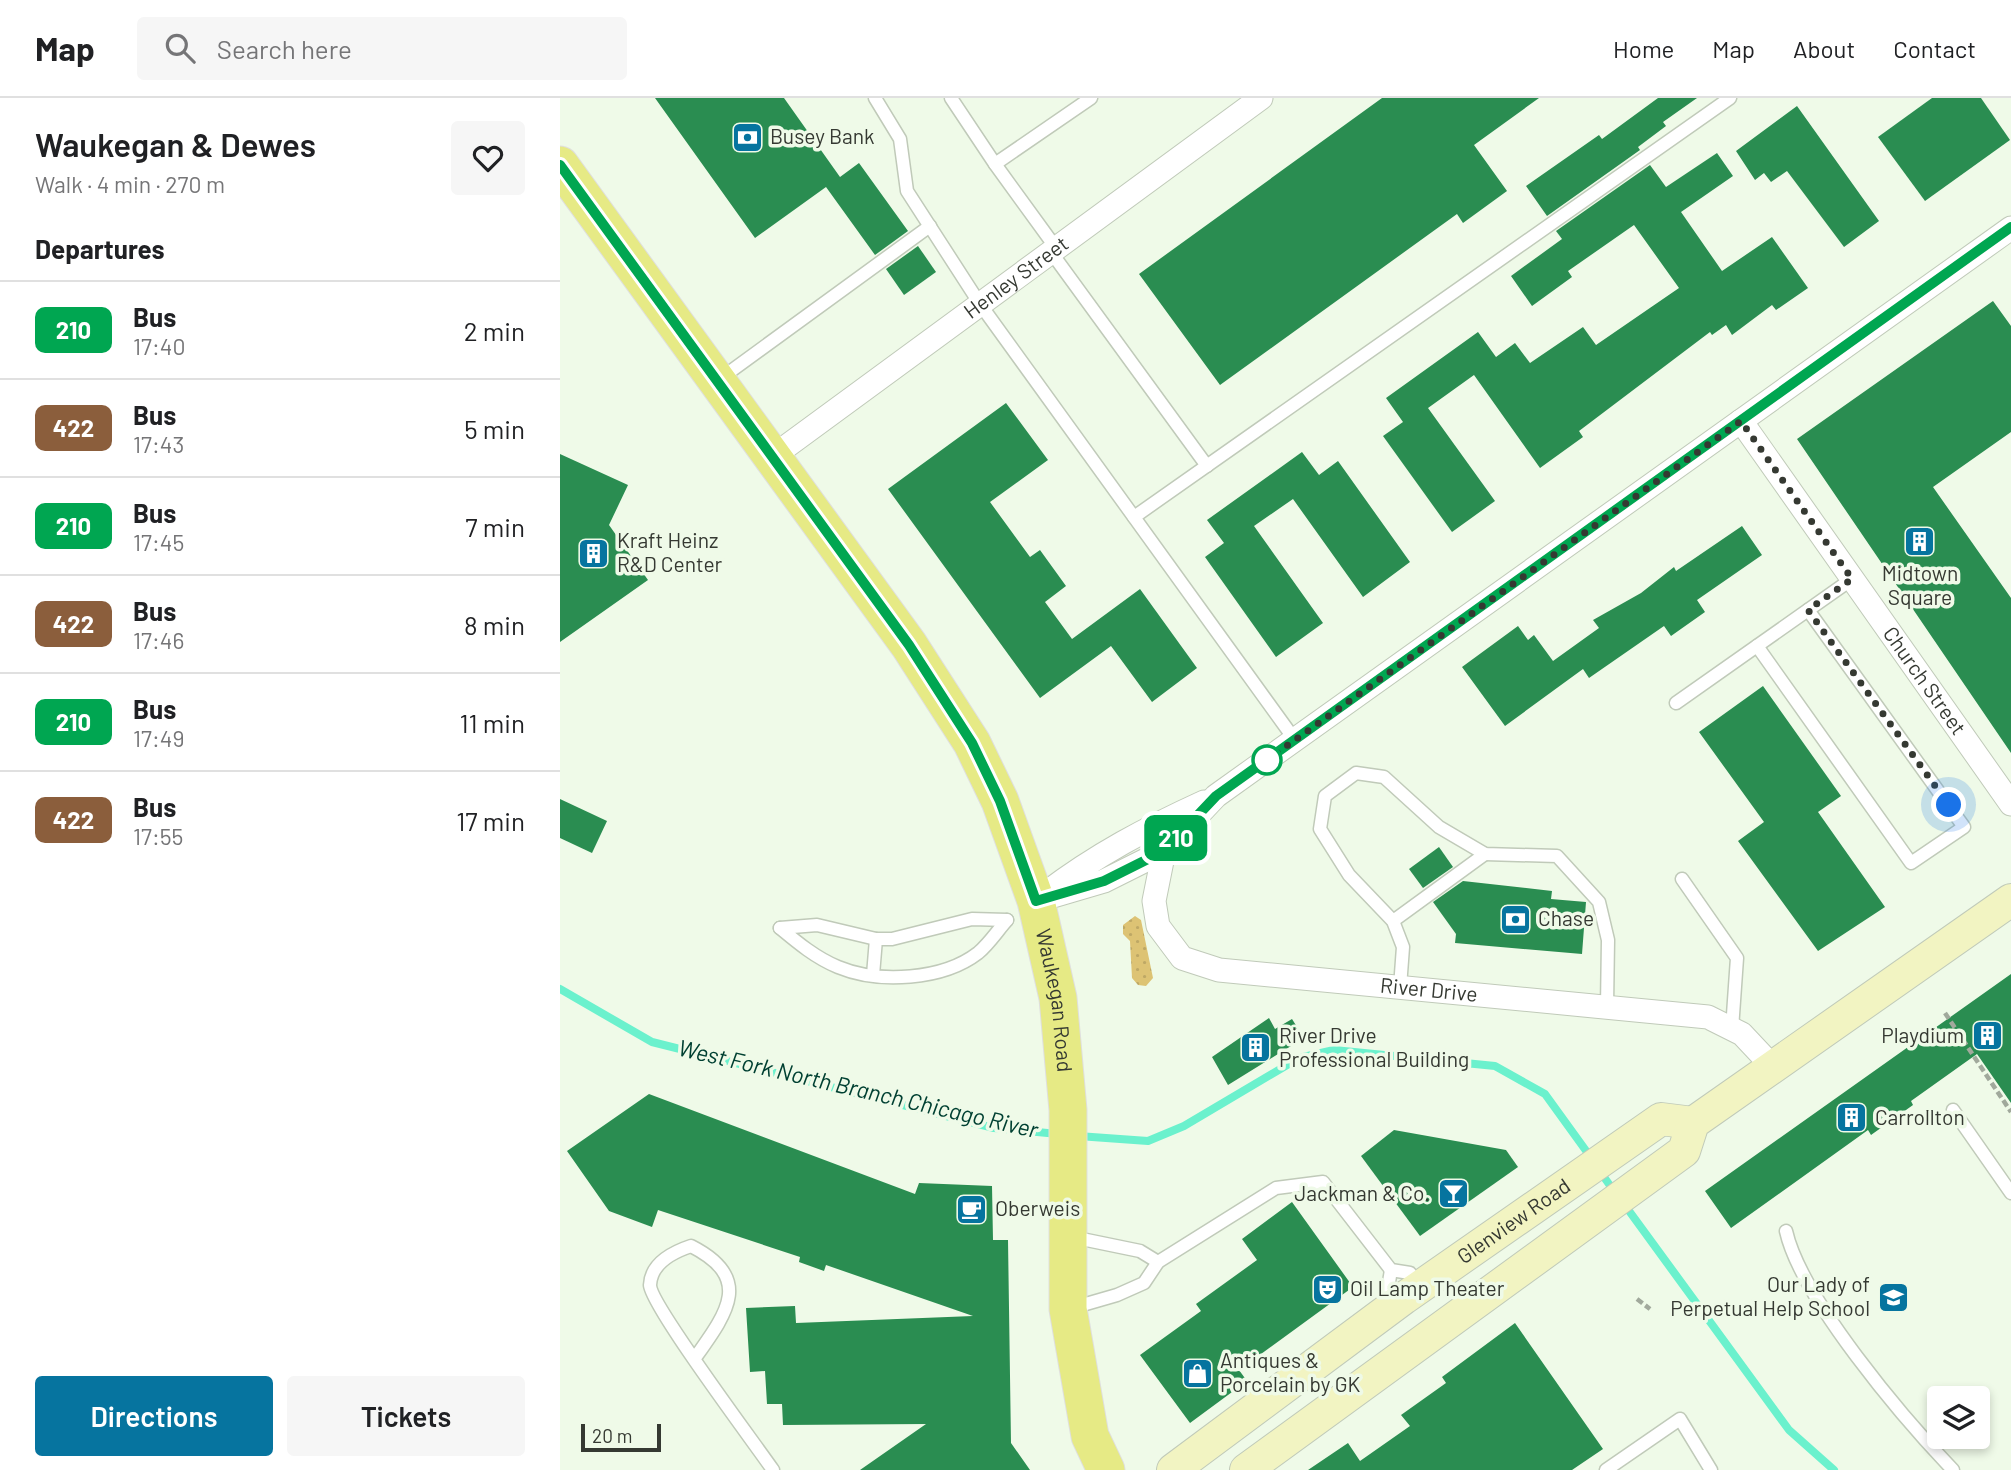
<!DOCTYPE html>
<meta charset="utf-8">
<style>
:root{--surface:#fff;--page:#f6f6f6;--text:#202124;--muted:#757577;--line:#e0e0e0;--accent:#06749f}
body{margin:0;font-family:Barlow,sans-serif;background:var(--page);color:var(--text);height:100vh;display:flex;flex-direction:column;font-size:26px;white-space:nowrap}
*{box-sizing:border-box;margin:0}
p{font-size:23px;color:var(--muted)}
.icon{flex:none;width:38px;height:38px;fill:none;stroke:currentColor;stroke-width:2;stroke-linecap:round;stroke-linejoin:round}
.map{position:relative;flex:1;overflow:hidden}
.drawer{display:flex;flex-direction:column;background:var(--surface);width:560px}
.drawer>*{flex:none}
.badge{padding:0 14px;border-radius:10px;font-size:24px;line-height:46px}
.tools{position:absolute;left:1367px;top:1288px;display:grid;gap:14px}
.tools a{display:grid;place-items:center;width:63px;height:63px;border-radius:7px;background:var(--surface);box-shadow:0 4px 10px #0003;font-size:35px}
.scale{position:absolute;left:21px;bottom:18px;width:80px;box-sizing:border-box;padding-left:7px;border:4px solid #353932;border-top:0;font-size:19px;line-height:24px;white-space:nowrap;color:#353932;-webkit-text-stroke:5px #effae8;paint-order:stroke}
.you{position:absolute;width:35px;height:35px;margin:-18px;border:5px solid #fff;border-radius:50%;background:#1a73e8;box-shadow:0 0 0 10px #1a73e833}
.map>.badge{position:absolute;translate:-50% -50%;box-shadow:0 0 0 4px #fff}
h2{padding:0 35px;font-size:26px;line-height:63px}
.round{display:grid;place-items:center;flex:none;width:74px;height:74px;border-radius:7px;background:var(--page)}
.headline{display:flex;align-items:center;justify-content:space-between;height:119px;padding:0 35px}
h1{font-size:33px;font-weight:600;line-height:52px}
.primary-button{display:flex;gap:14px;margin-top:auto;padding:14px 35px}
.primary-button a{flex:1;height:80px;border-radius:7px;background:var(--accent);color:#fff;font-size:28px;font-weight:600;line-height:80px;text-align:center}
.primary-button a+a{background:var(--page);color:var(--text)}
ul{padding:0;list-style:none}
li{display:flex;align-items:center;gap:21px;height:98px;padding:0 35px;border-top:2px solid var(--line)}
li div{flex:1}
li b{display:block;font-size:26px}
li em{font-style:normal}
li .badge{min-width:77px;font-weight:700;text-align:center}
header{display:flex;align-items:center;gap:42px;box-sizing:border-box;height:98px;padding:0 35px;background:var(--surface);border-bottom:2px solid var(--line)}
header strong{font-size:33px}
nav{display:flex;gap:38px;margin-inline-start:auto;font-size:24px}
.search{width:490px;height:63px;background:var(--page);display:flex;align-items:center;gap:18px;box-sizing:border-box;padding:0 24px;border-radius:7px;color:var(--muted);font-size:26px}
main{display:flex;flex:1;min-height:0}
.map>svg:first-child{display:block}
.garden{fill:url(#garden-dots)}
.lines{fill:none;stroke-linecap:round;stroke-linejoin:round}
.stream{stroke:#6bf1cd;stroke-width:8}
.building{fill:#2a8d51}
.lane-casing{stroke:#c0cab9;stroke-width:15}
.street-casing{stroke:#c0cab9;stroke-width:25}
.secondary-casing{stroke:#c0cab9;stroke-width:34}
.primary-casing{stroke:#dfdfde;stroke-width:39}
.path{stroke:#a1a99c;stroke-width:4.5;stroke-dasharray:7 3.5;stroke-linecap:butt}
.lane{stroke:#fff;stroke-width:12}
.street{stroke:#fff;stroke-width:23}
.secondary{stroke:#f2f4c2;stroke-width:32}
.primary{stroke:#e6ea85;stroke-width:37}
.line-casing{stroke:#fff;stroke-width:16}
.line{stroke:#00a651;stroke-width:10}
.walk{stroke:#353932;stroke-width:7;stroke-dasharray:0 12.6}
.stop-dot{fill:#fff;stroke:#00a651;stroke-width:3.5}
.labels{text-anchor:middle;stroke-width:7;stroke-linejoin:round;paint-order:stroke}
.poi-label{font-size:21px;fill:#353932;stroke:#effae8;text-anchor:start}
.street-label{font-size:21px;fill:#353932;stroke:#effae8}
.water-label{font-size:23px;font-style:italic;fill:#004032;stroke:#effae8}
</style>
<header>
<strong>Map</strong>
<div class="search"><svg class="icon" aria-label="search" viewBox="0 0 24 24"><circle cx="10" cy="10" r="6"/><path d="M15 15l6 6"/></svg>Search here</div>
<nav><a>Home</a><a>Map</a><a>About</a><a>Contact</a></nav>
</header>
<main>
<section class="drawer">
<div class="headline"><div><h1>Waukegan &amp; Dewes</h1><p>Walk · 4 min · 270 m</p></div><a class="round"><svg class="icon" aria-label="heart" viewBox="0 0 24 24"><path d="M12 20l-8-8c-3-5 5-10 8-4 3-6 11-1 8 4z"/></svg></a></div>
<h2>Departures</h2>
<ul>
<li><span class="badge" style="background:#00a651;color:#fff">210</span><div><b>Bus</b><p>17:40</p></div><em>2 min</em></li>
<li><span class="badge" style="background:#8b5e3c;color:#fff">422</span><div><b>Bus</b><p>17:43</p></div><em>5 min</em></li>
<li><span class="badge" style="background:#00a651;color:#fff">210</span><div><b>Bus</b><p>17:45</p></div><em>7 min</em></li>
<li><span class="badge" style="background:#8b5e3c;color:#fff">422</span><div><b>Bus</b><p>17:46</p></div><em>8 min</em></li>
<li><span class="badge" style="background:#00a651;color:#fff">210</span><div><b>Bus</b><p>17:49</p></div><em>11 min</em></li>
<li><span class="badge" style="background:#8b5e3c;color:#fff">422</span><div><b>Bus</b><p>17:55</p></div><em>17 min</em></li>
</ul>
<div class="primary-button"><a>Directions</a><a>Tickets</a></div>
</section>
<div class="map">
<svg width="1451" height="1372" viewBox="0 0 1451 1372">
<defs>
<pattern id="garden-dots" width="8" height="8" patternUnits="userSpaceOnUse" patternTransform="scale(1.75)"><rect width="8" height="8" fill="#ddc374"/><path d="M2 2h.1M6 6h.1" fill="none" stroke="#bea865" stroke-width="1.8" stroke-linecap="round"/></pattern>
</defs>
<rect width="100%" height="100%" fill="#effae8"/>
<!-- garden -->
<polygon class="garden" points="575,818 581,822 593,880 586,888 578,887 572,880 570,843 563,836 563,827"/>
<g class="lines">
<!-- stream -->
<g class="stream">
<polyline points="0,891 92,944 434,1030 498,1036"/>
<polyline points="518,1038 588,1043 624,1028 739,960 774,952 935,968 985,996 1032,1061"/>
<polyline points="1039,1072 1056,1096"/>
<polyline points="1064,1106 1229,1332 1274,1372"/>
</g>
</g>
<!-- building -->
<g class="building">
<polygon points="95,0 224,0 280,79 299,65 348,133 315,157 266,89 195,140"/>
<polygon points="822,0 979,0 914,47 947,93 903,125 897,116 660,287 579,176"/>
<polygon points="1098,0 1137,0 1103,24 1106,28 1078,49 1080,52 987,118 966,88 1039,37 1042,41"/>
<polygon points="1372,0 1421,0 1450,42 1365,103 1318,39"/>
<polygon points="1237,8 1319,123 1284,149 1227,73 1211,84 1204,75 1195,82 1176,53"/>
<polygon points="1157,55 1173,78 1121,114 1162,173 1212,139 1248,190 1216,212 1212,207 1172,237 1166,227 1152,237 1150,234 1019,333 1023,339 980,370 914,277 868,310 935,403 892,434 823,338 843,324 826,300 918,234 936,259 955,245 970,265 1023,229 1036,247 1119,190 1074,127 1008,173 1012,179 972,208 951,178 1002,141 996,133 1090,67 1106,89"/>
<polygon points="358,148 376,174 344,197 326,171"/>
<polygon points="1433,203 1451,228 1451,334 1373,389 1451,500 1451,655 1237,341"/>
<polygon points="446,305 488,362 430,404 470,459 480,452 506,488 485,504 512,541 580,491 637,570 592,604 551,548 480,600 328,391"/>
<polygon points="742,354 759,377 778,363 850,464 803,499 733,401 694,428 763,525 716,559 645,459 664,445 647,422"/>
<polygon points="0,356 68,387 49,427 88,482 0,544"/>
<polygon points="1182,428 1202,457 1137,502 1145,514 1111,538 1104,528 1029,580 1023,571 945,628 902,569 958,528 968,542 974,537 993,563 1039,530 1033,522 1081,495 1114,469 1116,473"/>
<polygon points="1203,588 1281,698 1258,714 1325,809 1258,853 1178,743 1204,724 1139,634"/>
<polygon points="0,701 47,723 32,755 0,740"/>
<polygon points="879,749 893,769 863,790 849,771"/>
<polygon points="903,783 992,793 991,801 1026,804 1022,856 895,845 896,836 873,804"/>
<polygon points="1451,876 1451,1005 1417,956 1351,1003 1353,1007 1311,1037 1308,1032 1171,1130 1145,1093"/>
<polygon points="709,920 715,931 732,921 744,940 668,987 652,959"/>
<polygon points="89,996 355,1096 359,1085 432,1088 433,1142 448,1142 451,1345 470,1372 300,1372 366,1326 223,1327 222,1306 207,1306 205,1273 190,1274 186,1210 235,1208 236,1225 413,1218 266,1167 264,1173 239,1164 240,1159 98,1112 92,1129 49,1113 7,1053"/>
<polygon points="834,1032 946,1052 958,1069 860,1138 801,1058"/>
<polygon points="732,1104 793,1189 679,1272 687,1283 630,1325 580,1257 641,1213 636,1206 697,1162 682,1141"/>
<polygon points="955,1225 1043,1351 1012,1372 748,1372 788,1345 800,1363 850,1328 841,1317 886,1285 882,1279"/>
</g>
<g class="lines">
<defs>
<g id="lane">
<polyline points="315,0 340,41 347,93 420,206 735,642"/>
<polyline points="391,0 435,66"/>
<polyline points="496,150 435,66 531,0"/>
<polyline points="491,154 647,368"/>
<polyline points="160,281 370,128"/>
<polyline points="574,419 1170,0"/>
<polyline points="1197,548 1351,765 1404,729 1248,512"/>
<polyline points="1116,605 1292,481"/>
<polyline points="1122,781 1177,860 1172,931"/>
<polyline points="833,823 925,756"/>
<path d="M220,830C238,845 256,860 278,869C319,886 383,882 418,855C429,846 438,832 447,822"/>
<polyline points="220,830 257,827 316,841 332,841 412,821 447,822"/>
<polyline points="313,877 316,841"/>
<polyline points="840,889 843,849 833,823 789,777 760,731 765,698 796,675 824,679 879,729 925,756 997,758 1039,804 1048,842 1047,908"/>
<polyline points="1393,1012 1451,1095"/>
<path d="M1226,1133C1241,1200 1344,1321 1393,1372"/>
<polyline points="512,1139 580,1153 598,1164"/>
<polyline points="831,1172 828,1190 838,1203"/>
<polyline points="512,1210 557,1197 584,1185 598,1164 716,1090 763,1084 831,1172 850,1175 859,1189"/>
<path d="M135,1260C167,1215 194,1180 131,1148C113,1154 91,1165 90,1187C90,1206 195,1346 213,1372"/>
<polyline points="1046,1372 1120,1321 1151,1372"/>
</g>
<g id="street">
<path id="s1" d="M1181,323L1451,706"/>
<path id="s2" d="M212,359L701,0"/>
<path id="s3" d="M604,753L594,803L598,828L622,860L659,872L1148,919L1182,936L1213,969"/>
<path d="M486,795C536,757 587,730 644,704"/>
<polyline points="476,803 544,783 604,753 656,698 1451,130"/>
</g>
<g id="secondary">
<path id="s4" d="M613,1372L844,1200L1101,1021L1133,1025"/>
<polyline points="686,1372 1124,1053 1133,1025 1451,802"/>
</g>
<g id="primary">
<path id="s5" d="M0,67L349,547L412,645L440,703L476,803L498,900L508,1012V1211L530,1338L546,1372"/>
</g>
</defs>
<!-- lane casing -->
<use href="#lane" class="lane-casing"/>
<!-- street casing -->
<use href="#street" class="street-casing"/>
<!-- secondary casing -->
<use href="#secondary" class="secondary-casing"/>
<!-- primary casing -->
<use href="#primary" class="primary-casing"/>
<!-- path -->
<g class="path">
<polyline points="1385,915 1451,1014"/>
<polyline points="1077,1201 1090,1211"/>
</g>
<!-- lane -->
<use href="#lane" class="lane"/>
<!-- street -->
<use href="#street" class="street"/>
<!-- secondary -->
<use href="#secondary" class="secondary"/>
<!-- primary -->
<use href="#primary" class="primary"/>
</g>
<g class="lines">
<defs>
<polyline id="line" points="0,67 349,547 412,645 440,703 476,803 544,783 604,753 656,698 1451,129"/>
</defs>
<!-- line casing -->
<use href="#line" class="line-casing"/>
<!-- line -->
<use href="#line" class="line"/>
<!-- walk -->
<polyline class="walk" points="707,662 1181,323 1292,481 1248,512 1389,707"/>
</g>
<!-- icons -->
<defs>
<symbol id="bank-square" viewBox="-11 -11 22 22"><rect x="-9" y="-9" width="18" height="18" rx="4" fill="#06749f" stroke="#effae8"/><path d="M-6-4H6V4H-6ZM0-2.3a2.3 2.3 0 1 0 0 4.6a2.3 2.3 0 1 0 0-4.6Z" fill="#fff"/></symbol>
<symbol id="building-square" viewBox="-11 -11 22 22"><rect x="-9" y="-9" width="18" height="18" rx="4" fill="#06749f" stroke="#effae8"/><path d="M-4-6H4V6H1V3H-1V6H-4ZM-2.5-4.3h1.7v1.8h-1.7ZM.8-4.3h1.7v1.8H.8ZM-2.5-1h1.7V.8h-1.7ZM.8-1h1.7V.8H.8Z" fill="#fff"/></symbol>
<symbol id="bar-square" viewBox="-11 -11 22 22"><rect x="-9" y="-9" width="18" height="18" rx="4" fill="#06749f" stroke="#effae8"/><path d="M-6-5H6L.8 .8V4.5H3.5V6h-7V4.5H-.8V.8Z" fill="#fff"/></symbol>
<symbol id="cafe-square" viewBox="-11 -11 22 22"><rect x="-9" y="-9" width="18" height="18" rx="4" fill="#06749f" stroke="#effae8"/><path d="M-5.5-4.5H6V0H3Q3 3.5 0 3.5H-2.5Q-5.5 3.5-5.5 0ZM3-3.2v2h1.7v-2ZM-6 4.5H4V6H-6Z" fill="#fff"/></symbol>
<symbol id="theatre-square" viewBox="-11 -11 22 22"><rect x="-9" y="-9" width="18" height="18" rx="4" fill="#06749f" stroke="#effae8"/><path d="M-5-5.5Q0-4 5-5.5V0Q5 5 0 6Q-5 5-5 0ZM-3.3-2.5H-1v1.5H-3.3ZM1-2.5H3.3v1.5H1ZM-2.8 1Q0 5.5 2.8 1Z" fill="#fff"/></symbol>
<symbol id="school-square" viewBox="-11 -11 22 22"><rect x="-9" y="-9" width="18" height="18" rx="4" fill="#06749f" stroke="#effae8"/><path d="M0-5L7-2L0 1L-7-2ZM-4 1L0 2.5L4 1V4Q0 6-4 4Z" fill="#fff"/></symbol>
<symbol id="shop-square" viewBox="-11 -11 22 22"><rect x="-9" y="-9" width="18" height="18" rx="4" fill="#06749f" stroke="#effae8"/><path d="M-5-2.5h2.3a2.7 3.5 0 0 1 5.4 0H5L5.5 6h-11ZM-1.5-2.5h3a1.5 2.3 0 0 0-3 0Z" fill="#fff"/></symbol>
</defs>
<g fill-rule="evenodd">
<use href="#bank-square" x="170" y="22" width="35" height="35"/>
<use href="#building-square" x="1342" y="426" width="35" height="35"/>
<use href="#building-square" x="16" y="438" width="35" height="35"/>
<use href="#bank-square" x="938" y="804" width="35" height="35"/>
<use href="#building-square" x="1410" y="920" width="35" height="35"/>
<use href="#building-square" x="678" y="932" width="35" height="35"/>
<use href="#building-square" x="1274" y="1002" width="35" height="35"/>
<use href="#bar-square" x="876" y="1078" width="35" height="35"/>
<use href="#cafe-square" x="394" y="1094" width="35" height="35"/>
<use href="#theatre-square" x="750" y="1174" width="35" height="35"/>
<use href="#school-square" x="1316" y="1182" width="35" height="35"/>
<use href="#shop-square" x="620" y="1258" width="35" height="35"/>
</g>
<!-- markers -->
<circle class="stop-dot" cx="707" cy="662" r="14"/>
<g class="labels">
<!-- poi labels -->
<g class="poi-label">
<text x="210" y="46">Busey Bank</text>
<text x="57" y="450">Kraft Heinz<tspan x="57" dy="24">R&amp;D Center</tspan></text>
<text x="1360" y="483" text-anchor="middle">Midtown<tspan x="1360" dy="24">Square</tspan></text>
<text x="978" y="828">Chase</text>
<text x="719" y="945">River Drive<tspan x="719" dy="24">Professional Building</tspan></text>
<text x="1404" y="945" text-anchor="end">Playdium</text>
<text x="1315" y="1027">Carrollton</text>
<text x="870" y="1103" text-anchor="end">Jackman &amp; Co.</text>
<text x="435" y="1118">Oberweis</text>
<text x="1310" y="1194" text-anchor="end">Our Lady of<tspan x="1310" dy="24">Perpetual Help School</tspan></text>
<text x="790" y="1198">Oil Lamp Theater</text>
<text x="660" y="1270">Antiques &amp;<tspan x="660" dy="24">Porcelain by GK</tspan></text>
</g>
<!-- street labels -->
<g class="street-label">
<text dy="7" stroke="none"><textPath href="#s2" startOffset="303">Henley Street</textPath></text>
<text dy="7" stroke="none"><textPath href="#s1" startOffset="318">Church Street</textPath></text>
<text dy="7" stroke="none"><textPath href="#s3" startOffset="366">River Drive</textPath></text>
<text dy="7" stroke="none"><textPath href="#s5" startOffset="982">Waukegan Road</textPath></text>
<text dy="7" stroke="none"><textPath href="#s4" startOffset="422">Glenview Road</textPath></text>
</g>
<!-- water labels -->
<g class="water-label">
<text transform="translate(298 991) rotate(13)" y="8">West Fork North Branch Chicago River</text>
</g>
</g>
</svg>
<div class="tools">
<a><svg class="icon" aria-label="layers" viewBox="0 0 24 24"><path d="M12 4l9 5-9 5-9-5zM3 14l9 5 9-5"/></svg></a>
</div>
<div class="scale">20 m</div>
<div class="you" style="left:1389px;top:707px"></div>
<b class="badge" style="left:616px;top:740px;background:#00a651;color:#fff">210</b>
</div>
</main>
